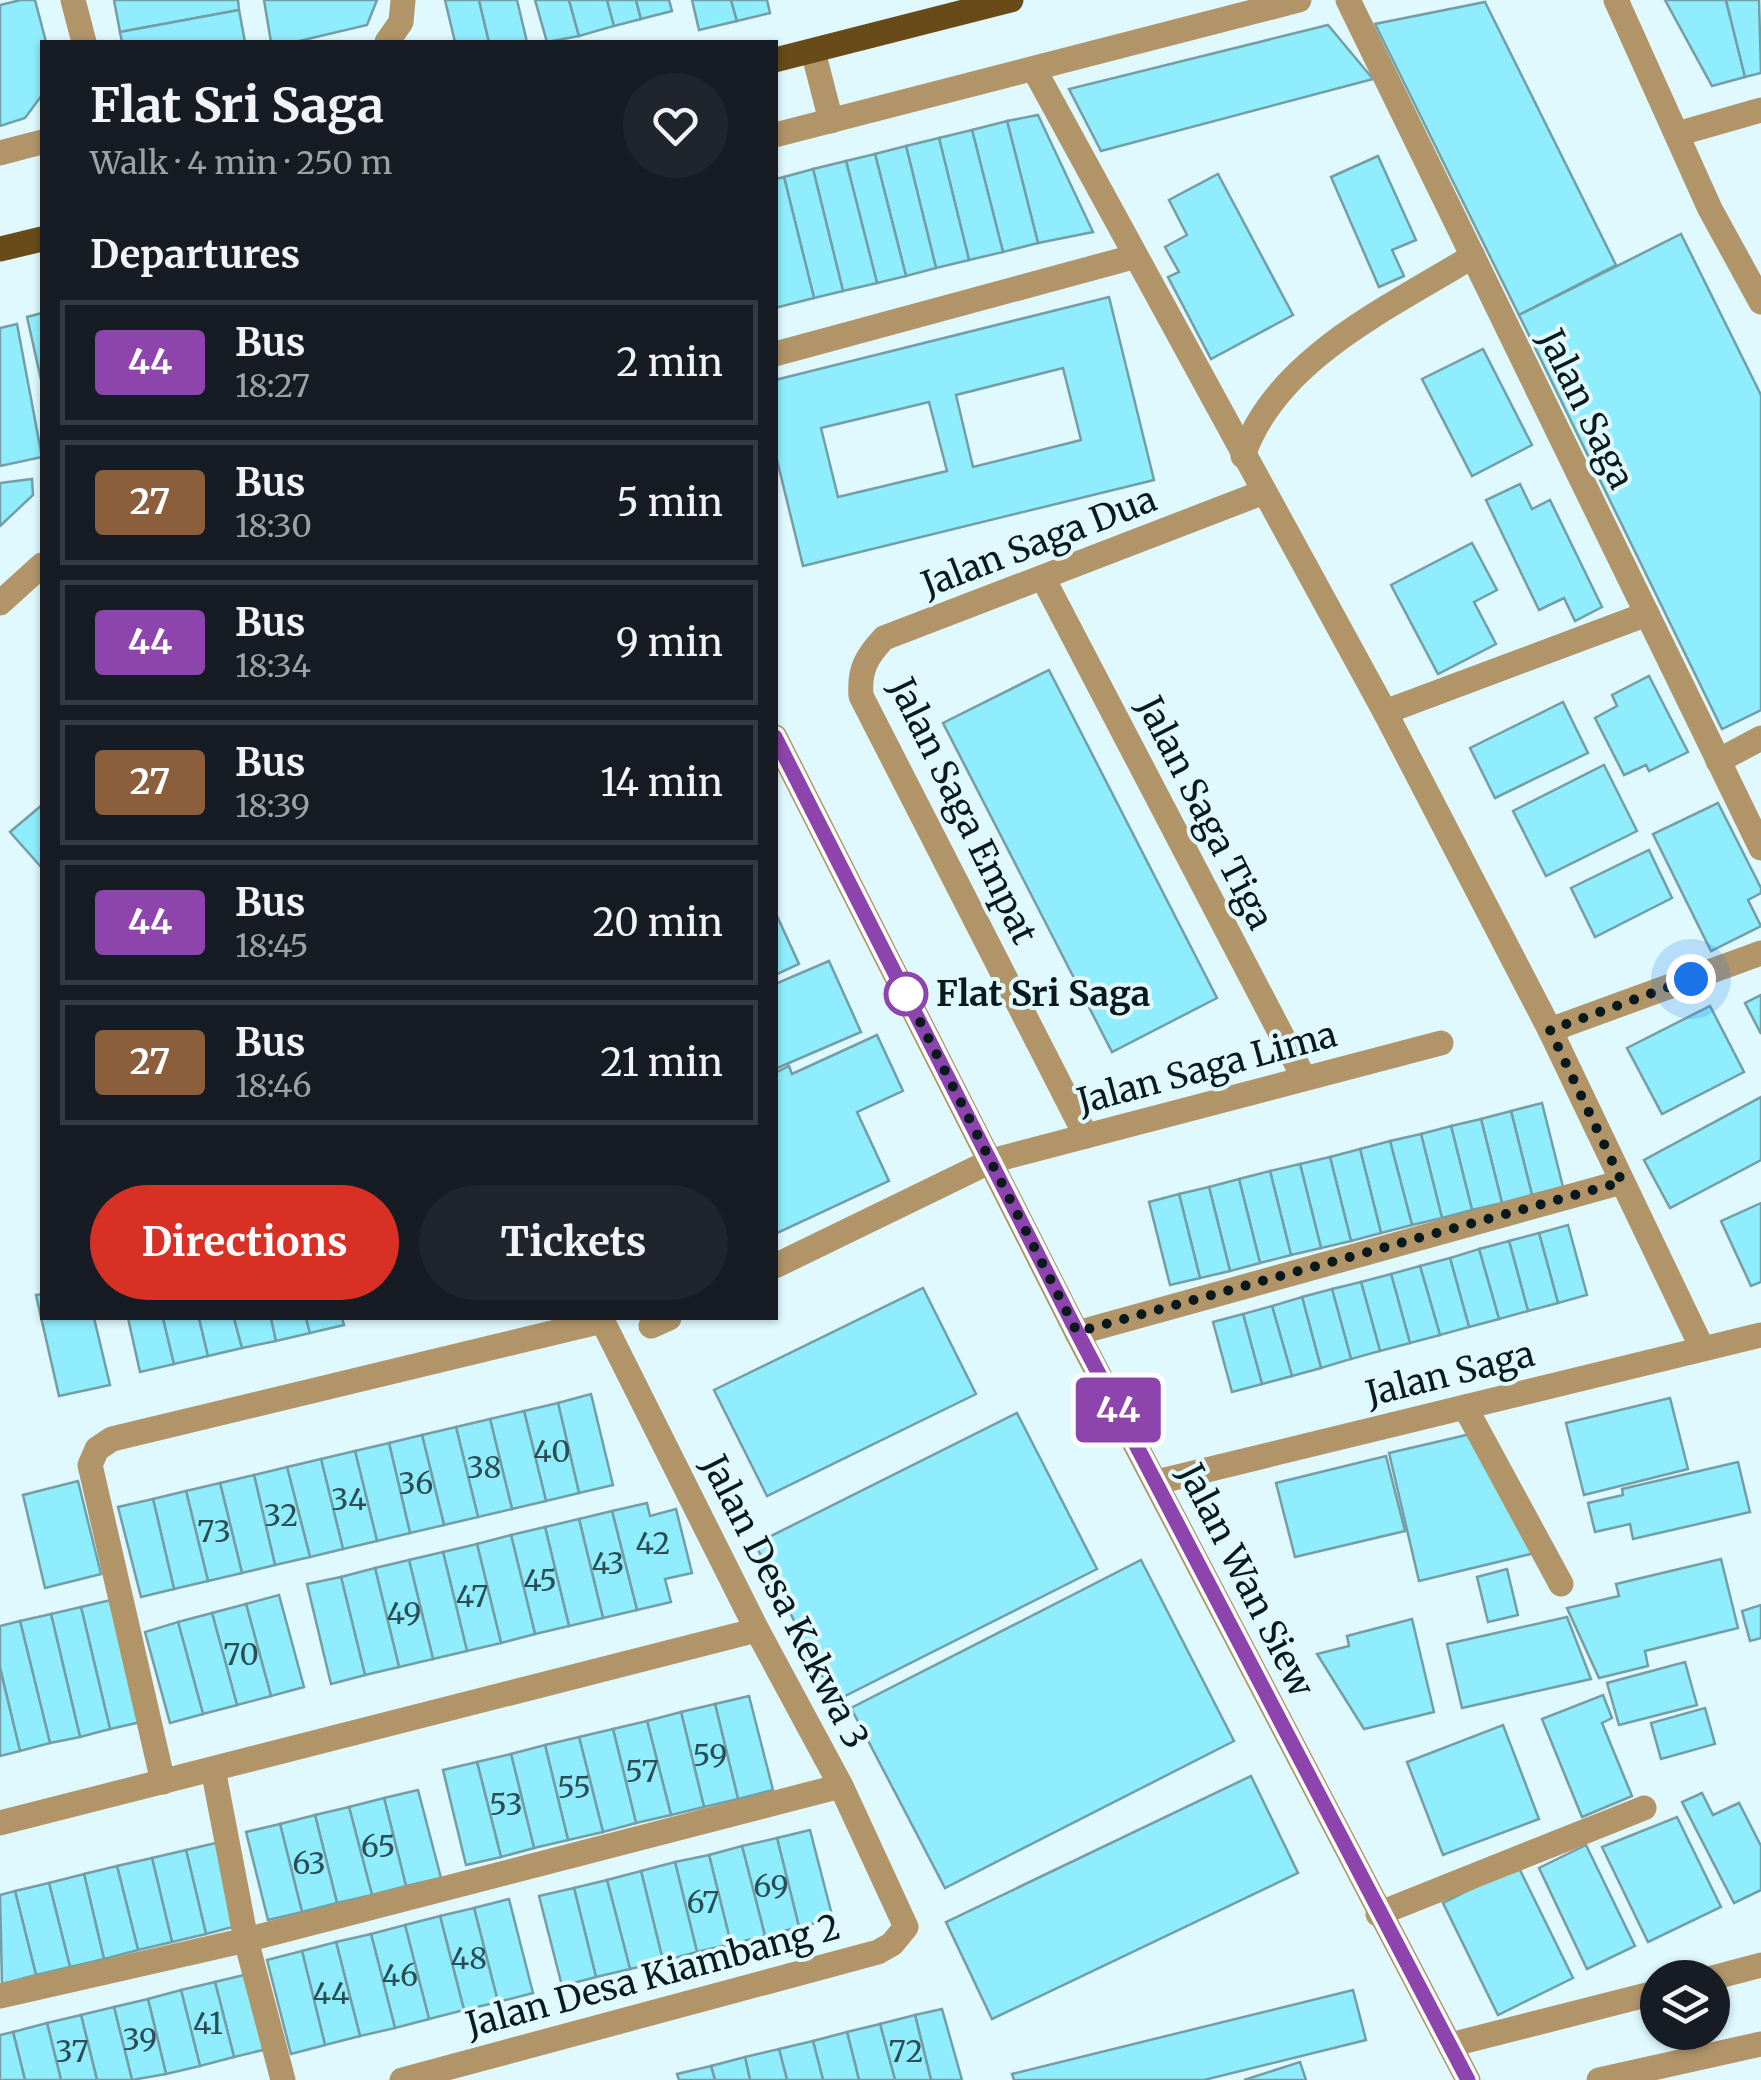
<!DOCTYPE html>
<meta charset="utf-8">
<style>
:root{--surface:#171b24;--page:#20242c;--text:#f1f3f6;--muted:#9ea1a6;--line:#363941;--accent:#d93025}
body{margin:0;font-family:Merriweather,serif;background:var(--page);color:var(--text);height:100vh;display:flex;flex-direction:column;font-size:38px;white-space:nowrap}
*{box-sizing:border-box;margin:0}
p{font-size:32px;color:var(--muted)}
.icon{flex:none;width:55px;height:55px;fill:none;stroke:currentColor;stroke-width:2;stroke-linecap:round;stroke-linejoin:round}
.map{position:relative;flex:1;overflow:hidden}
.sheet{position:absolute;left:40px;top:40px;width:738px;height:1280px;display:flex;flex-direction:column;background:var(--surface);border-radius:0px;box-shadow:0 2px 8px #0004}
.sheet>*{flex:none}
.badge{padding:0 20px;border-radius:8px;font-size:35px;line-height:65px}
.fabs{position:absolute;left:1640px;top:1960px;display:grid;gap:20px}
.fabs a{display:grid;place-items:center;width:90px;height:90px;border-radius:50%;background:var(--surface);box-shadow:0 2px 8px #0004;font-size:50px}
.you{position:absolute;width:50px;height:50px;margin:-25px;border:8px solid #fff;border-radius:50%;background:#1a73e8;box-shadow:0 0 0 15px #1a73e833}
.map>.badge{position:absolute;translate:-50% -50%;box-shadow:0 0 0 5px #fff}
h2{padding:0 50px;font-size:38px;line-height:90px}
.round{display:grid;place-items:center;flex:none;width:105px;height:105px;border-radius:52px;background:var(--page)}
.overview{display:flex;align-items:center;justify-content:space-between;height:170px;padding:0 50px}
h1{font-size:48px;font-weight:700;line-height:75px}
.button{display:flex;gap:20px;margin-top:auto;padding:20px 50px}
.button a{flex:1;height:115px;border-radius:60px;background:var(--accent);color:#fff;font-size:40px;font-weight:700;line-height:115px;text-align:center}
.button a+a{background:var(--page);color:var(--text)}
ul{padding:0;list-style:none}
li{display:flex;align-items:center;gap:30px;height:125px;margin:0 20px 15px;padding:0 30px;border:5px solid var(--line);border-radius:0px}
li div{flex:1}
li b{display:block;font-size:38px}
li em{font-style:normal}
li .badge{min-width:110px;font-weight:700;text-align:center}
.map>svg:first-child{display:block}
.building{fill:#90edfd;stroke:#749ea6;stroke-width:2.5;fill-rule:evenodd}
.lines{fill:none;stroke-linecap:round;stroke-linejoin:round}
.minor{stroke:#b19569;stroke-width:25}
.major{stroke:#684b18;stroke-width:25}
.line-casing{stroke:#fff;stroke-width:22}
.line{stroke:#8e44ad;stroke-width:15}
.walk{stroke:#09191c;stroke-width:10;stroke-dasharray:0 18}
.stop-dot{fill:#fff;stroke:#8e44ad;stroke-width:5}
.labels{text-anchor:middle;stroke-width:8;stroke-linejoin:round;paint-order:stroke}
.number-label{font-size:30px;fill:#2b4e54}
.street-label{font-size:35px;fill:#09191c;stroke:#dff9fe}
.stop-label{font-size:35px;font-weight:bold;fill:#09191c;stroke:#dff9fe;text-anchor:start}
</style>
<div class="map">
<svg width="1761" height="2080" viewBox="0 0 1761 2080">
<rect width="100%" height="100%" fill="#dff9fe"/>
<!-- building -->
<g class="building">
<polygon points="21,0 35,0 46,42 42,95 25,118 0,126 0,5"/>
<polygon points="114,0 238,0 239,10 120,32"/>
<polygon points="264,0 377,0 367,25 295,42 271,42"/>
<polygon points="445,0 479,0 489,42 455,42"/>
<polygon points="479,0 517,0 527,42 489,42"/>
<polygon points="535,0 569,0 579,36 547,42"/>
<polygon points="569,0 607,0 614,26 579,36"/>
<polygon points="607,0 636,0 641,19 614,26"/>
<polygon points="636,0 669,0 672,11 641,19"/>
<polygon points="692,0 731,0 737,21 699,30"/>
<polygon points="731,0 767,0 770,13 737,21"/>
<polygon points="1665,0 1726,0 1745,77 1712,86"/>
<polygon points="1726,0 1759,0 1761,73 1745,77"/>
<polygon points="1485,2 1616,265 1519,315 1375,24"/>
<polygon points="239,10 245,42 122,42 120,32"/>
<polygon points="1328,25 1373,79 1101,151 1069,89"/>
<polygon points="1038,115 1093,232 1038,243 1007,121"/>
<polygon points="1007,121 1038,243 1003,252 972,130"/>
<polygon points="972,130 1003,252 969,260 939,138"/>
<polygon points="939,138 969,260 936,268 906,146"/>
<polygon points="906,146 936,268 906,276 875,154"/>
<polygon points="875,154 906,276 877,283 846,161"/>
<polygon points="1378,156 1416,240 1392,250 1404,276 1379,287 1331,177"/>
<polygon points="846,161 877,283 843,291 813,169"/>
<polygon points="813,169 843,291 814,298 784,177"/>
<polygon points="1218,174 1293,315 1211,359 1168,277 1179,272 1165,247 1187,235 1169,200"/>
<polygon points="784,177 814,298 775,308 775,179"/>
<polygon points="1681,234 1761,395 1761,710 1722,729 1519,315"/>
<path d="M1109,297L1154,480L803,566L775,452V380ZM1063,368L1081,440L973,467L956,395ZM929,402L947,471L838,497L821,428Z"/>
<polygon points="42,313 42,384 27,317"/>
<polygon points="17,324 42,457 0,466 0,328"/>
<polygon points="1483,349 1532,445 1472,476 1422,379"/>
<polygon points="32,479 33,495 0,526 0,483"/>
<polygon points="1520,484 1532,509 1550,500 1602,607 1575,621 1564,598 1539,610 1486,500"/>
<polygon points="1472,543 1497,590 1474,602 1496,644 1438,674 1391,585"/>
<polygon points="1049,670 1217,998 1112,1052 943,723"/>
<polygon points="1649,676 1688,752 1649,771 1646,765 1624,775 1595,718 1617,706 1612,695"/>
<polygon points="1563,702 1588,753 1495,798 1470,748"/>
<polygon points="1604,765 1637,831 1546,876 1513,811"/>
<polygon points="1718,803 1761,888 1761,893 1748,900 1761,926 1711,951 1653,834"/>
<polygon points="42,805 42,866 41,867 10,832"/>
<polygon points="1649,850 1672,898 1595,937 1571,888"/>
<polygon points="777,916 799,964 775,975 775,917"/>
<polygon points="829,961 861,1032 775,1069 775,984"/>
<polygon points="1761,995 1761,1034 1745,1003"/>
<polygon points="1710,1006 1744,1072 1662,1114 1627,1048"/>
<polygon points="877,1035 903,1091 857,1112 889,1181 775,1234 775,1073 789,1066 792,1074"/>
<polygon points="1761,1097 1761,1160 1670,1208 1644,1160"/>
<polygon points="1542,1103 1563,1187 1532,1195 1511,1111"/>
<polygon points="1511,1111 1532,1195 1502,1203 1481,1119"/>
<polygon points="1481,1119 1502,1203 1472,1210 1451,1126"/>
<polygon points="1451,1126 1472,1210 1442,1218 1421,1134"/>
<polygon points="1421,1134 1442,1218 1412,1225 1390,1141"/>
<polygon points="1390,1141 1412,1225 1381,1233 1360,1149"/>
<polygon points="1360,1149 1381,1233 1351,1241 1330,1157"/>
<polygon points="1330,1157 1351,1241 1321,1248 1300,1164"/>
<polygon points="1300,1164 1321,1248 1291,1255 1270,1171"/>
<polygon points="1270,1171 1291,1255 1260,1263 1239,1179"/>
<polygon points="1239,1179 1260,1263 1230,1271 1209,1187"/>
<polygon points="1209,1187 1230,1271 1200,1278 1179,1194"/>
<polygon points="1179,1194 1200,1278 1170,1285 1149,1202"/>
<polygon points="1761,1203 1761,1282 1751,1286 1721,1221"/>
<polygon points="1568,1225 1587,1295 1558,1303 1539,1233"/>
<polygon points="1539,1233 1558,1303 1528,1311 1509,1241"/>
<polygon points="1509,1241 1528,1311 1499,1319 1479,1249"/>
<polygon points="1479,1249 1499,1319 1469,1327 1450,1258"/>
<polygon points="1450,1258 1469,1327 1440,1335 1420,1266"/>
<polygon points="1420,1266 1440,1335 1410,1343 1391,1274"/>
<polygon points="1391,1274 1410,1343 1380,1351 1361,1282"/>
<polygon points="1361,1282 1380,1351 1351,1359 1332,1289"/>
<polygon points="923,1288 976,1394 767,1496 714,1390"/>
<polygon points="1332,1289 1351,1359 1321,1368 1302,1297"/>
<polygon points="42,1294 42,1318 94,1318 110,1385 59,1396 36,1295"/>
<polygon points="1302,1297 1321,1368 1292,1376 1272,1306"/>
<polygon points="1272,1306 1292,1376 1262,1384 1243,1314"/>
<polygon points="1243,1314 1262,1384 1232,1392 1213,1322"/>
<polygon points="128,1318 163,1318 174,1364 140,1372"/>
<polygon points="163,1318 199,1318 208,1356 174,1364"/>
<polygon points="199,1318 234,1318 242,1348 208,1356"/>
<polygon points="234,1318 271,1318 276,1341 242,1348"/>
<polygon points="271,1318 306,1318 310,1333 276,1341"/>
<polygon points="306,1318 342,1318 344,1325 310,1333"/>
<polygon points="591,1394 613,1485 579,1493 558,1403"/>
<polygon points="1670,1398 1688,1469 1584,1495 1566,1423"/>
<polygon points="558,1403 579,1493 546,1501 524,1411"/>
<polygon points="524,1411 546,1501 512,1509 490,1419"/>
<polygon points="1017,1413 1097,1569 835,1701 755,1544"/>
<polygon points="490,1419 512,1509 478,1517 456,1427"/>
<polygon points="456,1427 478,1517 444,1525 422,1435"/>
<polygon points="1475,1433 1539,1552 1419,1581 1389,1453"/>
<polygon points="422,1435 444,1525 410,1533 389,1443"/>
<polygon points="389,1443 410,1533 377,1541 355,1451"/>
<polygon points="355,1451 377,1541 343,1549 321,1459"/>
<polygon points="1386,1456 1405,1531 1295,1557 1276,1483"/>
<polygon points="321,1459 343,1549 310,1557 287,1467"/>
<polygon points="1738,1462 1750,1512 1633,1539 1630,1524 1595,1532 1588,1503 1623,1495 1622,1489"/>
<polygon points="287,1467 310,1557 275,1565 254,1475"/>
<polygon points="254,1475 275,1565 242,1573 220,1483"/>
<polygon points="78,1481 101,1574 45,1588 23,1495"/>
<polygon points="220,1483 242,1573 208,1581 186,1491"/>
<polygon points="186,1491 208,1581 174,1589 153,1499"/>
<polygon points="153,1499 174,1589 141,1597 118,1507"/>
<polygon points="647,1503 650,1516 676,1509 692,1573 665,1579 671,1602 637,1610 612,1511"/>
<polygon points="612,1511 637,1610 603,1618 579,1519"/>
<polygon points="579,1519 603,1618 569,1626 545,1527"/>
<polygon points="545,1527 569,1626 535,1634 511,1535"/>
<polygon points="511,1535 535,1634 501,1643 477,1544"/>
<polygon points="477,1544 501,1643 467,1651 443,1552"/>
<polygon points="443,1552 467,1651 433,1659 409,1560"/>
<polygon points="1721,1559 1738,1628 1645,1651 1648,1666 1599,1678 1567,1608 1619,1596 1616,1584"/>
<polygon points="409,1560 433,1659 399,1667 375,1568"/>
<polygon points="1141,1560 1234,1741 945,1888 851,1708"/>
<polygon points="375,1568 399,1667 365,1675 341,1577"/>
<polygon points="1507,1569 1518,1615 1488,1622 1477,1577"/>
<polygon points="341,1577 365,1675 331,1684 307,1584"/>
<polygon points="279,1595 304,1687 271,1696 246,1604"/>
<polygon points="111,1600 141,1722 110,1729 81,1607"/>
<polygon points="246,1604 271,1696 237,1705 212,1613"/>
<polygon points="1761,1605 1761,1638 1750,1641 1742,1611"/>
<polygon points="81,1607 110,1729 80,1737 51,1614"/>
<polygon points="212,1613 237,1705 203,1714 178,1622"/>
<polygon points="51,1614 80,1737 50,1743 20,1621"/>
<polygon points="1567,1617 1591,1679 1462,1708 1447,1644"/>
<polygon points="1412,1619 1434,1712 1364,1729 1317,1654 1349,1646 1347,1636"/>
<polygon points="20,1621 50,1743 20,1751 0,1668 0,1626"/>
<polygon points="178,1622 203,1714 170,1723 145,1632"/>
<polygon points="1685,1662 1697,1705 1619,1725 1607,1683"/>
<polygon points="0,1668 20,1751 0,1756"/>
<polygon points="1603,1695 1612,1718 1602,1723 1632,1796 1582,1817 1542,1719"/>
<polygon points="749,1696 773,1790 738,1799 715,1704"/>
<polygon points="715,1704 738,1799 704,1807 681,1712"/>
<polygon points="1705,1708 1715,1744 1661,1759 1651,1723"/>
<polygon points="681,1712 704,1807 671,1815 647,1721"/>
<polygon points="647,1721 671,1815 636,1823 613,1729"/>
<polygon points="1503,1725 1539,1819 1443,1855 1407,1762"/>
<polygon points="613,1729 636,1823 603,1832 579,1737"/>
<polygon points="579,1737 603,1832 568,1840 545,1745"/>
<polygon points="545,1745 568,1840 534,1848 511,1754"/>
<polygon points="511,1754 534,1848 501,1857 477,1762"/>
<polygon points="477,1762 501,1857 466,1865 443,1770"/>
<polygon points="1251,1776 1298,1873 992,2019 946,1922"/>
<polygon points="418,1790 441,1878 406,1886 384,1798"/>
<polygon points="1702,1793 1713,1815 1739,1803 1761,1846 1761,1890 1734,1903 1682,1802"/>
<polygon points="384,1798 406,1886 372,1895 349,1807"/>
<polygon points="349,1807 372,1895 337,1903 315,1815"/>
<polygon points="315,1815 337,1903 302,1912 280,1824"/>
<polygon points="1677,1817 1721,1907 1648,1942 1602,1847"/>
<polygon points="280,1824 302,1912 268,1920 246,1832"/>
<polygon points="810,1830 833,1919 799,1927 777,1838"/>
<polygon points="777,1838 799,1927 765,1936 742,1846"/>
<polygon points="220,1842 240,1925 206,1934 186,1850"/>
<polygon points="1586,1845 1635,1946 1587,1969 1539,1868"/>
<polygon points="742,1846 765,1936 731,1944 709,1855"/>
<polygon points="186,1850 206,1934 172,1942 152,1858"/>
<polygon points="709,1855 731,1944 697,1952 675,1862"/>
<polygon points="152,1858 172,1942 138,1950 117,1866"/>
<polygon points="675,1862 697,1952 663,1961 641,1871"/>
<polygon points="117,1866 138,1950 104,1959 84,1874"/>
<polygon points="1518,1866 1573,1978 1498,2015 1443,1903"/>
<polygon points="641,1871 663,1961 630,1969 607,1880"/>
<polygon points="84,1874 104,1959 70,1967 49,1883"/>
<polygon points="607,1880 630,1969 596,1977 574,1888"/>
<polygon points="49,1883 70,1967 36,1975 15,1891"/>
<polygon points="574,1888 596,1977 562,1986 539,1896"/>
<polygon points="15,1891 36,1975 2,1984 0,1895"/>
<polygon points="509,1899 533,1993 498,2002 474,1908"/>
<polygon points="474,1908 498,2002 464,2010 440,1916"/>
<polygon points="440,1916 464,2010 429,2019 405,1925"/>
<polygon points="405,1925 429,2019 395,2028 371,1934"/>
<polygon points="371,1934 395,2028 360,2036 336,1942"/>
<polygon points="336,1942 360,2036 325,2045 302,1951"/>
<polygon points="302,1951 325,2045 291,2054 267,1960"/>
<polygon points="248,1974 267,2049 234,2057 215,1982"/>
<polygon points="215,1982 234,2057 200,2066 181,1990"/>
<polygon points="181,1990 200,2066 166,2074 148,1999"/>
<polygon points="1353,1990 1366,2040 1204,2080 1014,2080 1012,2074"/>
<polygon points="148,1999 166,2074 132,2080 114,2007"/>
<polygon points="114,2007 132,2080 97,2080 81,2015"/>
<polygon points="942,2009 962,2080 931,2080 915,2015"/>
<polygon points="81,2015 97,2080 61,2080 47,2023"/>
<polygon points="915,2015 931,2080 895,2080 880,2024"/>
<polygon points="47,2023 61,2080 25,2080 13,2032"/>
<polygon points="880,2024 895,2080 859,2080 847,2032"/>
<polygon points="13,2032 25,2080 0,2080 0,2035"/>
<polygon points="847,2032 859,2080 823,2080 813,2041"/>
<polygon points="813,2041 823,2080 787,2080 779,2049"/>
<polygon points="779,2049 787,2080 750,2080 745,2057"/>
<polygon points="745,2057 750,2080 715,2080 711,2066"/>
<polygon points="1300,2062 1306,2080 1244,2080"/>
<polygon points="711,2066 715,2080 679,2080 677,2074"/>
</g>
<g class="lines">
<!-- minor -->
<g class="minor">
<polyline points="73,0 84,42"/>
<polyline points="1348,0 1761,848"/>
<polyline points="1616,0 1710,209 1761,302"/>
<polyline points="387,42 401,22 403,0"/>
<polyline points="813,51 831,121"/>
<polyline points="1035,71 1385,712 1550,1030 1702,1348"/>
<polyline points="1677,134 1761,110"/>
<polyline points="775,135 1299,0"/>
<polyline points="0,153 42,142"/>
<polyline points="775,354 1133,257"/>
<path d="M1243,456C1276,358 1391,307 1473,256"/>
<polyline points="1044,580 1304,1078"/>
<polyline points="0,603 42,565"/>
<polyline points="1385,712 1647,614"/>
<polyline points="775,737 1077,1333 1468,2080"/>
<polyline points="1718,761 1761,738"/>
<polyline points="1550,1030 1761,953"/>
<path d="M1086,1136L861,696C859,670 866,657 884,638L1264,492"/>
<polyline points="775,1266 991,1161 1441,1043"/>
<polyline points="651,1326 669,1318"/>
<polyline points="1077,1333 1622,1182"/>
<polyline points="1465,1407 1561,1584"/>
<polyline points="1157,1482 1761,1335"/>
<polyline points="213,1769 246,1940 283,2080"/>
<polyline points="163,1782 90,1465 97,1449 112,1439 602,1321"/>
<polyline points="0,1823 757,1630"/>
<polyline points="1378,1914 1644,1808"/>
<polyline points="1712,1978 1761,1965"/>
<polyline points="0,1996 246,1940 841,1786"/>
<polyline points="1450,2045 1658,1992"/>
<polyline points="402,2080 878,1952 892,1944 906,1927 841,1786 757,1630 601,1318"/>
<polyline points="1599,2080 1761,2044"/>
</g>
<!-- major -->
<g class="major">
<polyline points="775,60 1011,0"/>
<polyline points="0,249 42,239"/>
</g>
</g>
<g class="lines">
<defs>
<polyline id="line" points="775,737 1077,1332 1468,2080"/>
</defs>
<!-- line casing -->
<use href="#line" class="line-casing"/>
<!-- line -->
<use href="#line" class="line"/>
<!-- walk -->
<polyline class="walk" points="906,994 901,984 1077,1332 1622,1182 1550,1030 1691,979"/>
</g>
<!-- markers -->
<circle class="stop-dot" cx="906" cy="994" r="20"/>
<g class="labels">
<!-- number labels -->
<g class="number-label">
<text x="552" y="1462">40</text>
<text x="484" y="1478">38</text>
<text x="416" y="1494">36</text>
<text x="349" y="1510">34</text>
<text x="281" y="1526">32</text>
<text x="214" y="1542">73</text>
<text x="653" y="1554">42</text>
<text x="608" y="1574">43</text>
<text x="540" y="1591">45</text>
<text x="472" y="1607">47</text>
<text x="404" y="1624">49</text>
<text x="241" y="1665">70</text>
<text x="710" y="1766">59</text>
<text x="642" y="1782">57</text>
<text x="574" y="1798">55</text>
<text x="506" y="1815">53</text>
<text x="378" y="1857">65</text>
<text x="309" y="1874">63</text>
<text x="771" y="1897">69</text>
<text x="703" y="1913">67</text>
<text x="469" y="1969">48</text>
<text x="400" y="1986">46</text>
<text x="331" y="2004">44</text>
<text x="208" y="2034">41</text>
<text x="140" y="2050">39</text>
<text x="72" y="2062">37</text>
<text x="906" y="2062">72</text>
</g>
<!-- street labels -->
<g class="street-label">
<text transform="translate(1586 409) rotate(64)" y="12">Jalan Saga</text>
<text transform="translate(1039 542) rotate(-21)" y="12">Jalan Saga Dua</text>
<text transform="translate(963 811) rotate(64)" y="12">Jalan Saga Empat</text>
<text transform="translate(1205 813) rotate(63)" y="12">Jalan Saga Tiga</text>
<text transform="translate(1207 1068) rotate(-15)" y="12">Jalan Saga Lima</text>
<text transform="translate(1450 1374) rotate(-14)" y="12">Jalan Saga</text>
<text transform="translate(1246 1580) rotate(63)" y="12">Jalan Wan Siew</text>
<text transform="translate(785 1602) rotate(63)" y="12">Jalan Desa Kekwa 3</text>
<text transform="translate(653 1976) rotate(-15)" y="12">Jalan Desa Kiambang 2</text>
</g>
<!-- stop labels -->
<g class="stop-label">
<text x="936" y="1006">Flat Sri Saga</text>
</g>
</g>
</svg>
<div class="fabs">
<a><svg class="icon" aria-label="layers" viewBox="0 0 24 24"><path d="M12 4l9 5-9 5-9-5zM3 14l9 5 9-5"/></svg></a>
</div>
<div class="you" style="left:1691px;top:979px"></div>
<b class="badge" style="left:1118px;top:1410px;background:#8e44ad;color:#fff">44</b>
<section class="sheet">
<div class="overview"><div><h1>Flat Sri Saga</h1><p>Walk · 4 min · 250 m</p></div><a class="round"><svg class="icon" aria-label="heart" viewBox="0 0 24 24"><path d="M12 20l-8-8c-3-5 5-10 8-4 3-6 11-1 8 4z"/></svg></a></div>
<h2>Departures</h2>
<ul>
<li><span class="badge" style="background:#8e44ad;color:#fff">44</span><div><b>Bus</b><p>18:27</p></div><em>2 min</em></li>
<li><span class="badge" style="background:#8b5e3c;color:#fff">27</span><div><b>Bus</b><p>18:30</p></div><em>5 min</em></li>
<li><span class="badge" style="background:#8e44ad;color:#fff">44</span><div><b>Bus</b><p>18:34</p></div><em>9 min</em></li>
<li><span class="badge" style="background:#8b5e3c;color:#fff">27</span><div><b>Bus</b><p>18:39</p></div><em>14 min</em></li>
<li><span class="badge" style="background:#8e44ad;color:#fff">44</span><div><b>Bus</b><p>18:45</p></div><em>20 min</em></li>
<li><span class="badge" style="background:#8b5e3c;color:#fff">27</span><div><b>Bus</b><p>18:46</p></div><em>21 min</em></li>
</ul>
<div class="button"><a>Directions</a><a>Tickets</a></div>
</section>
</div>
